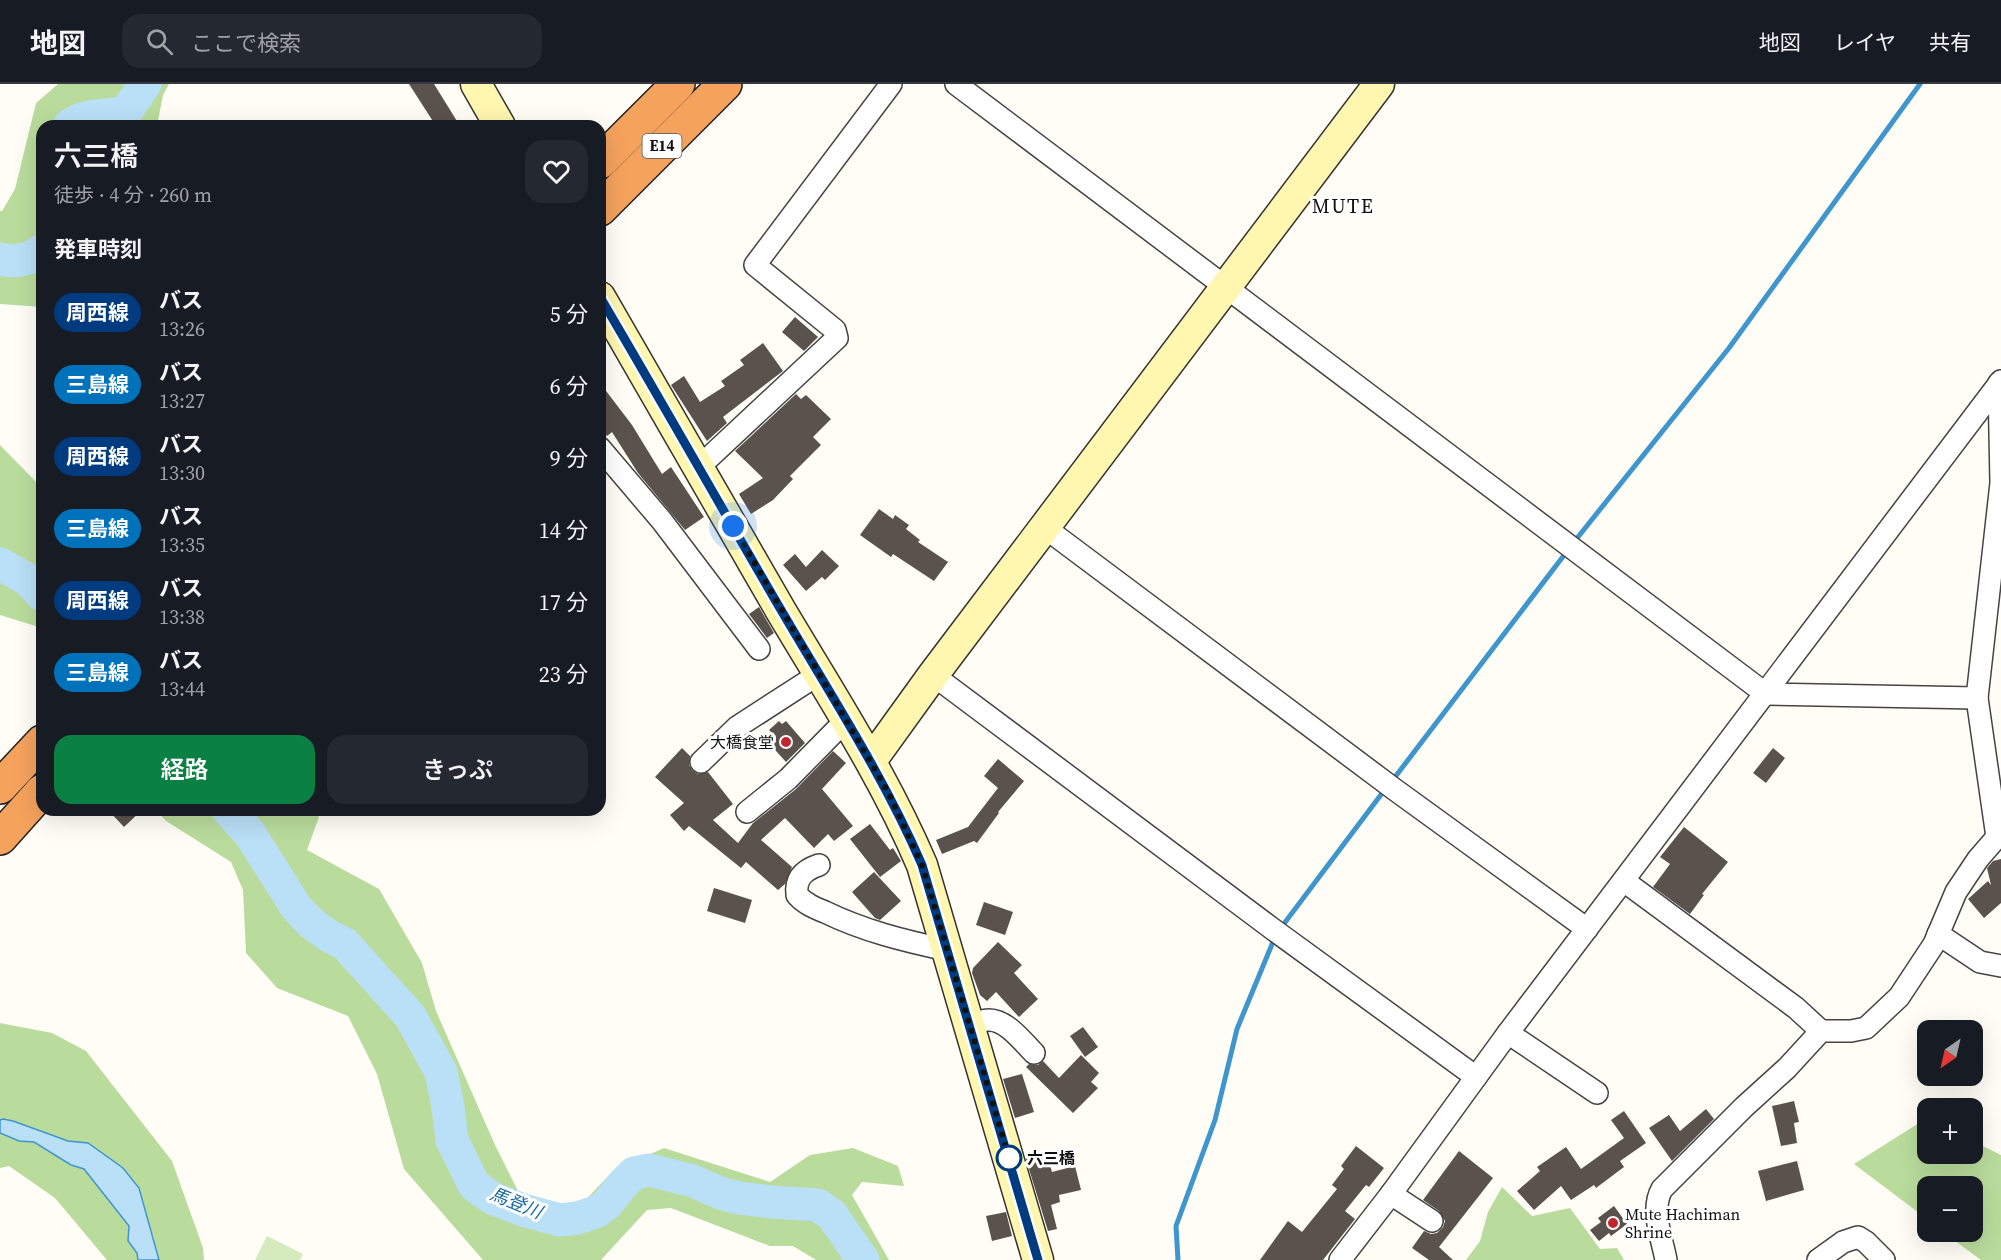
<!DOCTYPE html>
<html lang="ja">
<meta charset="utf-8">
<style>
:root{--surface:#171b24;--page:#242831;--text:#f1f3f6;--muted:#9ea1a6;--line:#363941;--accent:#0b8043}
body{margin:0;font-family:"Source Serif 4","Noto Sans JP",serif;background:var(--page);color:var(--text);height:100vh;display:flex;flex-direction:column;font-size:22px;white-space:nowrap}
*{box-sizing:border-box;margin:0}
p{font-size:20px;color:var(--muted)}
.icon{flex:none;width:33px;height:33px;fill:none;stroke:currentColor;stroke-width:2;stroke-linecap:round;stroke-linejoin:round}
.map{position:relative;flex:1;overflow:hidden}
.details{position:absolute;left:36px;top:36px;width:570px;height:696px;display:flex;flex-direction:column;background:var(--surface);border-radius:18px;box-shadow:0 6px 24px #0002}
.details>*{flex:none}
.badge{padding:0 12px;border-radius:20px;font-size:21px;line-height:39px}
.needle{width:39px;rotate:214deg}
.tools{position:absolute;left:1917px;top:936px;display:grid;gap:12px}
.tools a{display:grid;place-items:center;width:66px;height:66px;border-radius:12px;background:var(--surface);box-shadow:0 6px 24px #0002;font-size:30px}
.you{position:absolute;width:30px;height:30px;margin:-15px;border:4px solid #fff;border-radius:50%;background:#1a73e8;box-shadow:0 0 0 9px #1a73e833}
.map>.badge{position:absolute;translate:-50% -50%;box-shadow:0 0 0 3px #fff}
h2{padding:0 18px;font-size:22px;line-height:54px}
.round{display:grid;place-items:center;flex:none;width:63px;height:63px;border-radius:18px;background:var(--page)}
.overview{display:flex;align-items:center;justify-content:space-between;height:102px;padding:0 18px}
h1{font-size:28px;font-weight:600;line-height:45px}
.action{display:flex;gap:12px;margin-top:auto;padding:12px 18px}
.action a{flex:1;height:69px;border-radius:18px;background:var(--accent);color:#fff;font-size:24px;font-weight:600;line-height:69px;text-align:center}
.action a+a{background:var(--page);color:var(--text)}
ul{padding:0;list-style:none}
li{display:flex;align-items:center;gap:18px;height:72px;padding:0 18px}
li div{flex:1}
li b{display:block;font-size:22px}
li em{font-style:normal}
li .badge{min-width:66px;font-weight:700;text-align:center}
header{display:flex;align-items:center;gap:36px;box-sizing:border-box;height:84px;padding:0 30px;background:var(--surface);border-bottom:2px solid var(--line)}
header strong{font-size:28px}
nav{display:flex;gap:33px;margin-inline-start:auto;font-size:21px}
.search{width:420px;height:54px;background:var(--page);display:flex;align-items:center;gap:15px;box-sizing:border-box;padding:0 21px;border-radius:18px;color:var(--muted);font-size:22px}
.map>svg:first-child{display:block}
.green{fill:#d5ebbd}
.forest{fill:#b9dc9c}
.water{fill:#b9e0f7;stroke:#3f96cf;stroke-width:1.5}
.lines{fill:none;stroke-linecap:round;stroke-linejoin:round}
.stream{stroke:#3f96cf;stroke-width:5}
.river{stroke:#b9e0f7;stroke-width:33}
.building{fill:#5a524d}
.street-casing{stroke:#444;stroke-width:24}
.secondary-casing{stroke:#333;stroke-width:33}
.highway-casing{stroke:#222;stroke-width:36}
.street{stroke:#fff;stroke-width:21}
.secondary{stroke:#fff6b0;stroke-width:30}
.highway{stroke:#f5a25d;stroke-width:33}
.line-casing{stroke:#fff;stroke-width:14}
.line{stroke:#003b80;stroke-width:9}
.walk{stroke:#111;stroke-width:6;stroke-dasharray:0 10.8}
.poi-dot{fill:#c4262e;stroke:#fff;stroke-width:2}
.stop-dot{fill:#fff;stroke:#003b80;stroke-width:3}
.labels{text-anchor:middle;stroke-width:6;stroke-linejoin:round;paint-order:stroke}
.shield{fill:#fff;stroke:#585858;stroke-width:1.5}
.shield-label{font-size:15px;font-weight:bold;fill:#111}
.poi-label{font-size:16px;fill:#111;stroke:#fff;text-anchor:end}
.stop-label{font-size:16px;font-weight:bold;fill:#111;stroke:#fff;text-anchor:start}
.water-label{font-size:18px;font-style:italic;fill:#1768a6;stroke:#fff}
.quarter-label{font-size:20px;letter-spacing:1.5px;fill:#111;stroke:#fff}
</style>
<header>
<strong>地図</strong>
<div class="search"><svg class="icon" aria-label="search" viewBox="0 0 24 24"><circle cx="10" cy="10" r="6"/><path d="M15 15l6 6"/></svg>ここで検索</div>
<nav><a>地図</a><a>レイヤ</a><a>共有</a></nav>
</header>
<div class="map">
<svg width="2001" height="1176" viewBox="0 0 2001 1176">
<rect width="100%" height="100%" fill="#fffdf5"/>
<!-- green -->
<polygon class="green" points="267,1152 303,1170 300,1176 255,1176"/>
<!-- forest -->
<g class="forest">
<polygon points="58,0 169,0 163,11 157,42 42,42 42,223 0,220 0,127 2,127 15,105 36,19"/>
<polygon points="0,361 42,404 42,544 0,531"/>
<polygon points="156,726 314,726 319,733 307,766 379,805 422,879 436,927 495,1061 529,1129 574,1128 614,1086 664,1064 770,1098 810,1071 853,1064 898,1082 904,1102 862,1098 852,1111 889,1176 816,1176 793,1162 770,1162 671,1124 647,1126 601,1176 483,1176 404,1085 377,990 348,932 277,904 246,869 243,806 231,778 166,737"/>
<polygon points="0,939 52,949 86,967 172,1077 203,1164 204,1176 159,1176 153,1152 149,1146 143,1116 123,1084 88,1059 68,1057 3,1035 0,1036"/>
<polygon points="1927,1034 1928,1070 1972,1070 1973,1057 2001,1071 2001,1176 1981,1176 1943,1148 1972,1148 1972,1102 1928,1102 1927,1135 1854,1080"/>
<polygon points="0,1049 19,1057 33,1058 71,1081 84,1085 129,1142 128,1157 138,1169 138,1176 107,1176 55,1114 9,1082 0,1084"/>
<polygon points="1502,1103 1532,1132 1570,1124 1600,1165 1617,1164 1624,1176 1466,1176 1480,1157 1488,1128"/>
</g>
<!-- water -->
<polygon class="water" points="3,1035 13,1037 68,1057 88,1059 123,1084 139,1104 159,1176 138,1176 137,1169 128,1157 129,1142 84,1085 71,1081 34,1058 19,1057 0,1049 0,1036"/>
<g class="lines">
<!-- stream -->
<g class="stream">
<polyline points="1574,458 1729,264 1920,0"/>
<polyline points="1392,697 1568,466"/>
<polyline points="1280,845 1386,704"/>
<polyline points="1178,1176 1176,1142 1215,1036 1237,945 1275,853"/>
</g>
<!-- river -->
<g class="river">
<path d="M69,42C84,29 107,33 126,28L145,0"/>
<path d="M0,175C14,179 31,176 42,166"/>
<polyline points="0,480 27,495 42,511"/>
<polyline points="228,726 250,750 296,823 310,838 329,852 345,860 410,932 441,988 448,1023 452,1056 474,1101 492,1114 523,1126 560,1136 577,1134 596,1128 607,1120 623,1100 634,1089 649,1086 693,1097 720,1109 739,1114 772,1118 818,1121 832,1131 863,1176"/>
</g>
</g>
<!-- building -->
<g class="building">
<polygon points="409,0 434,0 460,42 436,42"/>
<polygon points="795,233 818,253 804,267 782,248"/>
<polygon points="763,259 783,287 723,333 727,339 707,357 671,301 684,292 700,318 725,302 721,297 744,281 740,276"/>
<polygon points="600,299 632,341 662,390 671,383 704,433 685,446 638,389 612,348 607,352 600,343"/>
<polygon points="796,310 801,315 806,311 831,335 813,353 821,361 790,392 793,395 773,416 751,430 739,410 763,394 735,367"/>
<polygon points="879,425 893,435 895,431 909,441 906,445 920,456 918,458 948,478 934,497 893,470 891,473 860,451"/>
<polygon points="822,466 839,482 825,496 822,493 806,507 783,481 795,470 806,483"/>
<polygon points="759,523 774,549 767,554 749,530"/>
<polygon points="779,637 782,640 786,637 805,659 786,678 767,657 774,651 769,646"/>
<polygon points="682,664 690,672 689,681 692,686 698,690 708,688 733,720 713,736 738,759 753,739 796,705 833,667 846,679 822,705 853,742 834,757 828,750 814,764 785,734 761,756 792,783 785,800 778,806 746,778 741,784 689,742 684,747 670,731 684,719 655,693"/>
<polygon points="1773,664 1785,674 1766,699 1753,689"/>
<polygon points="998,675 1024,697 998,728 999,729 977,759 974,757 942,770 936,756 968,743 998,704 984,692"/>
<polygon points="108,726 142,726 124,743"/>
<polygon points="870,740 890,766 893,764 901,777 880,793 850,755"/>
<polygon points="1684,743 1728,778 1702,810 1704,811 1690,830 1653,803 1670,780 1660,773"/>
<polygon points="2001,775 2001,819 1984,834 1968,815 1988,797 1991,801 1987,784 1993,777"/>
<polygon points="874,788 901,817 880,836 875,834 852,808"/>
<polygon points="714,804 752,816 745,839 707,827"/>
<polygon points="984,818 1013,828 1005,851 976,841"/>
<polygon points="998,858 1022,881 1014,889 1038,915 1019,933 996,908 987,917 980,911 972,889 973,884"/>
<polygon points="1083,943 1098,963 1085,973 1070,952"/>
<polygon points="1081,971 1099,989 1091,998 1098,1004 1073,1029 1026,983 1029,980 1038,981 1043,977 1059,994"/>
<polygon points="1022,990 1034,1028 1015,1034 1003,995"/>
<polygon points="1794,1017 1799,1038 1794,1039 1797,1059 1781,1062 1772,1022"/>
<polygon points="1706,1025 1714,1035 1672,1077 1649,1044 1669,1031 1680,1047"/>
<polygon points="1624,1027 1646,1059 1620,1077 1624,1083 1596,1104 1594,1101 1571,1116 1561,1102 1534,1126 1517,1107 1540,1087 1537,1083 1566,1063 1581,1085 1624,1054 1611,1036"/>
<polygon points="1356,1062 1384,1084 1369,1103 1366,1101 1345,1127 1355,1135 1323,1176 1260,1176 1288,1137 1302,1148 1337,1105 1332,1101 1344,1085 1341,1082"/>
<polygon points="1046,1067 1052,1088 1075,1082 1081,1106 1059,1111 1060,1118 1051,1121 1057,1145 1048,1147 1025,1072"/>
<polygon points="1459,1067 1493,1094 1439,1163 1453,1176 1429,1176 1412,1164 1424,1147 1431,1150 1437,1149 1443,1143 1445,1137 1439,1127 1423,1116"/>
<polygon points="1797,1077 1804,1106 1766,1117 1758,1087"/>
<polygon points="1614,1122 1627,1140 1611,1152 1609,1149 1599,1157 1590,1146 1601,1138 1598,1134"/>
<polygon points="1006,1128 1012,1152 992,1157 986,1132"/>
</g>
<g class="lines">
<defs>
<g id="street">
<polyline points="956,0 1766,610 1977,614"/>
<polyline points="600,364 662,437 759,565"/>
<polyline points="699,383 837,254 835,246 755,181 891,0"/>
<polyline points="1044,443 1394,705 1587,845"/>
<polyline points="933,591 1274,846 1476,993"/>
<polyline points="701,678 737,643 819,590"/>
<polyline points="747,728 788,695 846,636"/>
<path d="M819,781C804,786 795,794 797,811C805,820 815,824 825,828C864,847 905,857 947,866"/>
<polyline points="1624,797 1796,924 1821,947"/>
<polyline points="1938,850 1980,878 2001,882"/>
<path d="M969,940C975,939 982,936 988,936C1006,935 1023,958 1034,969"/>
<polyline points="1508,949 1597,1009"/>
<polyline points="1391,1110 1432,1137"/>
<polyline points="1340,1176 1391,1110 1508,949 2001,297"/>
<path d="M1666,1176C1662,1154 1650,1126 1662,1105L1744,1023L1787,984L1821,947H1851L1866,944L1899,913L1934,860L1956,808L1978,775L1997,753L1977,614L2001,399L1999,299"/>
<polyline points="1818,1176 1843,1158 1858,1153 1866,1158 1884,1176"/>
</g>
<g id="secondary">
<polyline points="476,0 500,42"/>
<path d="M600,213C661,317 720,423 781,527C831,611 884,692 922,781L1038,1176"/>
<polyline points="871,677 933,591 1379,0"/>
</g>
<g id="highway">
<polyline points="600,78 678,0"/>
<polyline points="600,125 725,0"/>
<polyline points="0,703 42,658"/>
<polyline points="0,754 42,707"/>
</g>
</defs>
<!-- street casing -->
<use href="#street" class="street-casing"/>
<!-- secondary casing -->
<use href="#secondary" class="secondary-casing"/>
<!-- highway casing -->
<use href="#highway" class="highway-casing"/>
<!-- street -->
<use href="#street" class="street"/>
<!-- secondary -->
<use href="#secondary" class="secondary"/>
<!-- highway -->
<use href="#highway" class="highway"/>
</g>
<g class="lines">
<defs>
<path id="line" d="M600,213C662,318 722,425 784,531C832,613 884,693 922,781L1038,1176"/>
</defs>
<!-- line casing -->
<use href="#line" class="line-casing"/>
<!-- line -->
<use href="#line" class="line"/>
<!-- walk -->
<polyline class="walk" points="733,442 888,708 922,781 1009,1074"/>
</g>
<!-- markers -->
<g class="poi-dot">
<circle cx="786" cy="658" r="6"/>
<circle cx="1613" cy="1139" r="6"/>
</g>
<circle class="stop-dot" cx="1009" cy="1074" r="12"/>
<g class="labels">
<!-- shield labels -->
<rect class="shield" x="642.5" y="50" width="39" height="24" rx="4.5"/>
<g class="shield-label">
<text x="662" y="67">E14</text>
</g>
<!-- poi labels -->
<g class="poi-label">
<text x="774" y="664">大橋食堂</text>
<text x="1625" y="1136" text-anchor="start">Mute Hachiman<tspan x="1625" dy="18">Shrine</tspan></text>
</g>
<!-- stop labels -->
<g class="stop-label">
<text x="1027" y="1080">六三橋</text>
</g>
<!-- water labels -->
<g class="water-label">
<text transform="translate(516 1119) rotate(22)" y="6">馬登川</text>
</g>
<!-- quarter labels -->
<g class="quarter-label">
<text x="1343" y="129">MUTE</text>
</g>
</g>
</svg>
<div class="tools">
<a><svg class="needle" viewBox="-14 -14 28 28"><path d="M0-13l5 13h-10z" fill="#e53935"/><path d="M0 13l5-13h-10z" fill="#9ea1a6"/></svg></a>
<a>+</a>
<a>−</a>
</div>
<div class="you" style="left:733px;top:442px"></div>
<section class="details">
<div class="overview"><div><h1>六三橋</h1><p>徒歩 · 4 分 · 260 m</p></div><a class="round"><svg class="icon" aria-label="heart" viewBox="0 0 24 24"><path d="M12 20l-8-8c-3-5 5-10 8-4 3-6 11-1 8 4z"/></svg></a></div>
<h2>発車時刻</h2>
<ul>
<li><span class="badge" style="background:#003b80;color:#fff">周西線</span><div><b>バス</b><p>13:26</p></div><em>5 分</em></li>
<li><span class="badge" style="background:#0072bc;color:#fff">三島線</span><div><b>バス</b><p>13:27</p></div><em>6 分</em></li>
<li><span class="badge" style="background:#003b80;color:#fff">周西線</span><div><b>バス</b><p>13:30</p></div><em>9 分</em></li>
<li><span class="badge" style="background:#0072bc;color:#fff">三島線</span><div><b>バス</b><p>13:35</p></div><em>14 分</em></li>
<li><span class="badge" style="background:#003b80;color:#fff">周西線</span><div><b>バス</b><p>13:38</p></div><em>17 分</em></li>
<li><span class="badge" style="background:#0072bc;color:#fff">三島線</span><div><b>バス</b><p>13:44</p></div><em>23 分</em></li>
</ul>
<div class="action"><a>経路</a><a>きっぷ</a></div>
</section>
</div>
